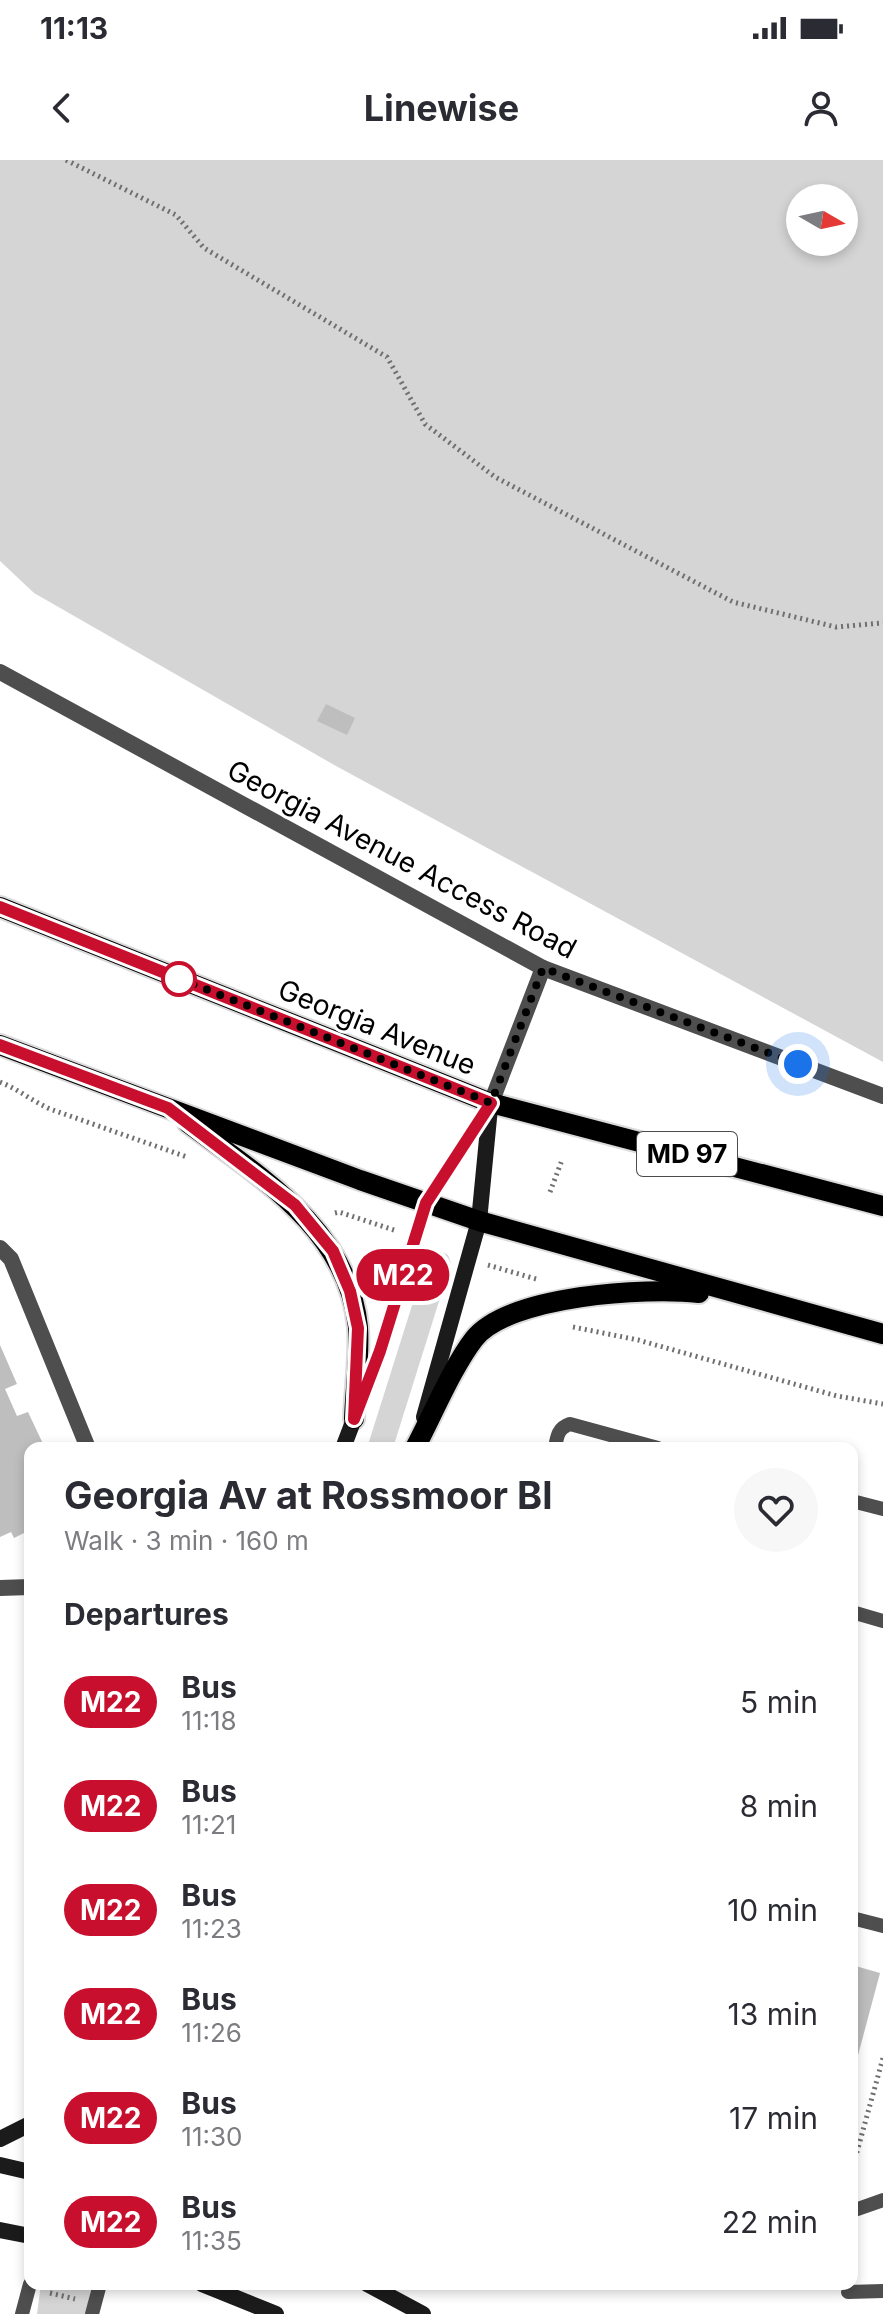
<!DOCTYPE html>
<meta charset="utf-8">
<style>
:root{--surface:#fff;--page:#f7f7f7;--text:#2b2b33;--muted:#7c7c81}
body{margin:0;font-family:Inter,sans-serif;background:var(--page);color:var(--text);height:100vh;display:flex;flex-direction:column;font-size:30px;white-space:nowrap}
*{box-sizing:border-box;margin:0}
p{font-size:26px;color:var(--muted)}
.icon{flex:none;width:44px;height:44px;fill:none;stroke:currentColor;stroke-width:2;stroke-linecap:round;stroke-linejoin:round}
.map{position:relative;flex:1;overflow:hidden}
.panel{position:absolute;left:24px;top:1282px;width:834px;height:848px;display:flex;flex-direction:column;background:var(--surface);border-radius:16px;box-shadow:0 4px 12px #0003}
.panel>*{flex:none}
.badge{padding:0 16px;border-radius:26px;font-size:28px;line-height:52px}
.needle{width:52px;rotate:99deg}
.buttons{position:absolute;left:786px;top:24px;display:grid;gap:16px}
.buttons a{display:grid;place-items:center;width:72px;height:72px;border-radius:50%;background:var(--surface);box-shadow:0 4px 12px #0003;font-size:40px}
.you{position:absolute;width:40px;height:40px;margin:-20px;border:6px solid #fff;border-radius:50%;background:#1a73e8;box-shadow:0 0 0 12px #1a73e833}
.map>.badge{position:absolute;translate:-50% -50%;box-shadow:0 0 0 4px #fff}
h2{padding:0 40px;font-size:30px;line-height:72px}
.round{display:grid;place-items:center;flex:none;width:84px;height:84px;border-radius:42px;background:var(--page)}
.headline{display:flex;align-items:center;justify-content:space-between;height:136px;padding:0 40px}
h1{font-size:38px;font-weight:700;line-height:60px}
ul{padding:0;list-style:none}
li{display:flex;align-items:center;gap:24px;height:104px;padding:0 40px}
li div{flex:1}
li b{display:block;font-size:30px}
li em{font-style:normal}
li .badge{min-width:88px;font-weight:700;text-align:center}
.status{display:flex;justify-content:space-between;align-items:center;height:56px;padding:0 40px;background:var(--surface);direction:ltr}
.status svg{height:22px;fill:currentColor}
header{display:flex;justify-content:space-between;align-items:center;height:104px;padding:0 40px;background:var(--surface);font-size:36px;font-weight:700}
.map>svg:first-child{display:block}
.green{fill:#d5d5d5;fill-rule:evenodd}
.building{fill:#bebebe}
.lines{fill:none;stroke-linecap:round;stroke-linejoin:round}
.primary-casing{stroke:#dbdbdb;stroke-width:24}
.path{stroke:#707070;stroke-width:5;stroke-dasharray:2 4;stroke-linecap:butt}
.lane{stroke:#4e4e4e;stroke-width:14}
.street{stroke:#4e4e4e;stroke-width:16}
.secondary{stroke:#1b1b1b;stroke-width:16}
.primary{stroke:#000;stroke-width:20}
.line-casing{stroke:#fff;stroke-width:18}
.line{stroke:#c8102e;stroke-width:12}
.walk{stroke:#000;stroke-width:8;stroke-dasharray:0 14.4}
.stop-dot{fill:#fff;stroke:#c8102e;stroke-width:4}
.labels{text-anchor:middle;stroke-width:6;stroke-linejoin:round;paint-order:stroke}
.shield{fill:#fff;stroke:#4c4c4c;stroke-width:2}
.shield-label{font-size:26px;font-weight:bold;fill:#000}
.street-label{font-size:28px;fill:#000;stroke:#fff}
</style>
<div class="status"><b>11:13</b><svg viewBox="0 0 49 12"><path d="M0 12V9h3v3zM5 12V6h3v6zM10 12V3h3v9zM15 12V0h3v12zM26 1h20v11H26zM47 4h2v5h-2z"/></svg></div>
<header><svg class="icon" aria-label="back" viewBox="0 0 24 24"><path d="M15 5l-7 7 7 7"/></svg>Linewise<svg class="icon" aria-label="person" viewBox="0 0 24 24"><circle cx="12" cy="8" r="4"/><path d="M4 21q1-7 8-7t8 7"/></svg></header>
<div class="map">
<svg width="883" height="2154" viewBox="0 0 883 2154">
<rect width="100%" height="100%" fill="#fff"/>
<!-- green -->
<g class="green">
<path d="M0,0H883V902L336,606L34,433L0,401ZM800,38H844V82H800Z"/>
<polygon points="440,1091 448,1095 451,1103 393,1288 367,1288 421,1117 427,1100"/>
<polygon points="41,2124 92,2124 86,2154 37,2154"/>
</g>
<!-- building -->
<g class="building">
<polygon points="326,544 355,558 347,575 317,561"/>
<polygon points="0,1185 17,1224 5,1229 17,1256 28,1252 45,1288 30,1288 30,1370 14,1378 11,1372 0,1377"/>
<polygon points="852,1805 880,1813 853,1914 852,1914"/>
</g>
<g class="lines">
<defs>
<g id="primary">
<polyline points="0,747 491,943 883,1046"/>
<polyline points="0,885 360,1020 479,1061 883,1174"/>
<path d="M188,963C259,1016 348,1069 358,1167C360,1197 355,1229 354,1259"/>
<path d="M415,1288C432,1256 453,1206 474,1179C509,1135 647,1127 699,1133"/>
</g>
</defs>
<!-- primary casing -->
<use href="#primary" class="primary-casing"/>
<!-- path -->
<g class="path">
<polyline points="66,0 176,55 204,88 387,197 425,264 495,317 733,442 836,467 883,463"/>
<path d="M0,922C18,929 32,941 50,949L187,997"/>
<polyline points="550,1032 562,1000"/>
<polyline points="335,1053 339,1052 394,1070"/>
<polyline points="488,1105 536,1119"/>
<polyline points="573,1167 638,1180 837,1236 883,1244"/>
<polyline points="852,2010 883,1898"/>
<polyline points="50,2133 75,2139"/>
</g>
<!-- lane -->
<g class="lane">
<path d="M555,1288C557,1276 558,1268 570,1264L658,1288"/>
<polyline points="852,1341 883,1349"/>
<polyline points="852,1452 883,1461"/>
<polyline points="852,1758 883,1766"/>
<polyline points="852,2051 883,2040"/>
<polyline points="848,2132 883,2131"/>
<polyline points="22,2154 30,2124"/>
<polyline points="92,2154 100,2124"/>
</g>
<!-- street -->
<g class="street">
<polyline points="0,512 543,808 883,936"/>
<polyline points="491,943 543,808"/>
<polyline points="0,1088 11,1099 88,1288"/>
<polyline points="0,1428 30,1427"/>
</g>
<!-- secondary -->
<g class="secondary">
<polyline points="424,1257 479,1061 490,948"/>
<polyline points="343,1288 380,1191 426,1043 491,943"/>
<polyline points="0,1979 30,1964"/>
<polyline points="0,2005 30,2012"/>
<polyline points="0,2070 30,2076"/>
<polyline points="202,2124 276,2154"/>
<polyline points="367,2124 423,2154"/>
</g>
<!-- primary -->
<use href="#primary" class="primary"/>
</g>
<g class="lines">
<defs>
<polyline id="line" points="0,747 491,943 426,1043 380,1191 354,1259 358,1168 350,1131 333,1091 295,1045 168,948 0,885"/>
</defs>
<!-- line casing -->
<use href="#line" class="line-casing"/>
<!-- line -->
<use href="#line" class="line"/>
<!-- walk -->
<polyline class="walk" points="179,819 173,816 491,943 543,808 798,904"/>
</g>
<!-- markers -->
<circle class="stop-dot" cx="179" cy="819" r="16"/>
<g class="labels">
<!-- shield labels -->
<rect class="shield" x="637" y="972" width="100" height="44" rx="6"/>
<g class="shield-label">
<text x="687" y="1003">MD 97</text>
</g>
<!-- street labels -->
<g class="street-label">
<text transform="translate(402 699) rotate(28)" y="10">Georgia Avenue Access Road</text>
<text transform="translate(377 867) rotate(22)" y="10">Georgia Avenue</text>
</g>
</g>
</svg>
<div class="buttons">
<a><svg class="needle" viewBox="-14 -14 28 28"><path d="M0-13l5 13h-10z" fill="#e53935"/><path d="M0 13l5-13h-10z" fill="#7c7c81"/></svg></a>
</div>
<div class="you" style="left:798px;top:904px"></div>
<b class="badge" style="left:403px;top:1115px;background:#c8102e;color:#fff">M22</b>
<section class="panel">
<div class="headline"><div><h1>Georgia Av at Rossmoor Bl</h1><p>Walk · 3 min · 160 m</p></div><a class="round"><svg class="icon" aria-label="heart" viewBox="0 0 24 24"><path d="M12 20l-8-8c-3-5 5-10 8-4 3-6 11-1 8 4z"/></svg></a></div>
<h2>Departures</h2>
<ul>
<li><span class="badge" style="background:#c8102e;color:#fff">M22</span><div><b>Bus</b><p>11:18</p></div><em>5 min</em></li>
<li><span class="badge" style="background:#c8102e;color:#fff">M22</span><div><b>Bus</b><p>11:21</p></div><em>8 min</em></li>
<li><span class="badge" style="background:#c8102e;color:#fff">M22</span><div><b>Bus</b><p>11:23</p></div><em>10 min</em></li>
<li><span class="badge" style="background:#c8102e;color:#fff">M22</span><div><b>Bus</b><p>11:26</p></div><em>13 min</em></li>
<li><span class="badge" style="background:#c8102e;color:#fff">M22</span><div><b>Bus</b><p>11:30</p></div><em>17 min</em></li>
<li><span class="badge" style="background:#c8102e;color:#fff">M22</span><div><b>Bus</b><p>11:35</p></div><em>22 min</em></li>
</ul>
</section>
</div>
